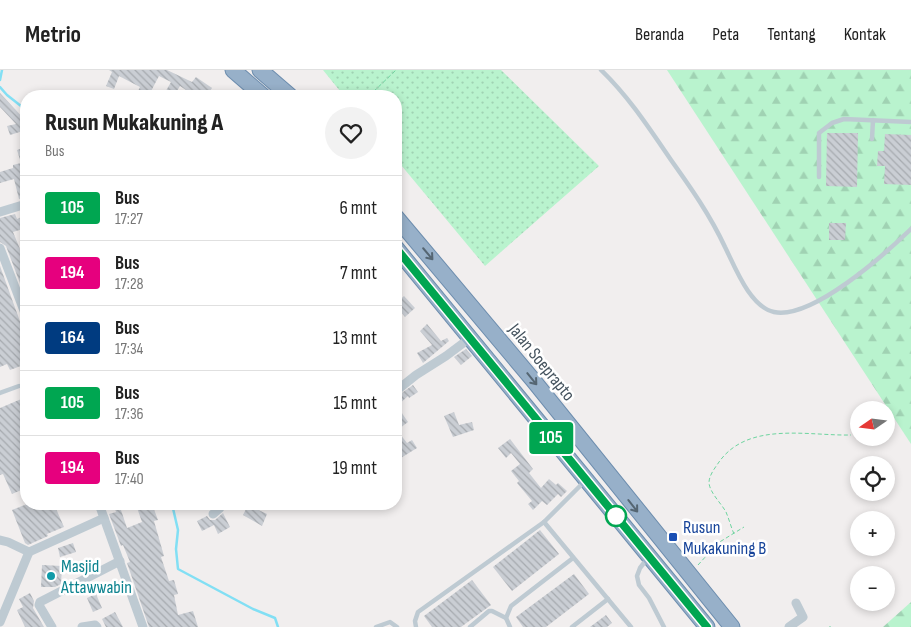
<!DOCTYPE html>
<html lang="id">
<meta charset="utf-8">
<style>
:root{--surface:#fff;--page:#f2f2f2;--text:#222;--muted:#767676;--line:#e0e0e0}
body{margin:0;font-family:"Sofia Sans Condensed",sans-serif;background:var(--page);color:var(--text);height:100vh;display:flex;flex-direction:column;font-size:19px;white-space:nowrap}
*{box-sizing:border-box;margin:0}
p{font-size:16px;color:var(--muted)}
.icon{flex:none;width:28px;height:28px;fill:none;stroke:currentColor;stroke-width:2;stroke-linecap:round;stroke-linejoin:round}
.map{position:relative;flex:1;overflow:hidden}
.side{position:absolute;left:20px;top:20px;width:382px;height:420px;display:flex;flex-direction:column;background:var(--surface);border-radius:20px;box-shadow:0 2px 8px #0003}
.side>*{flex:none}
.badge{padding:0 10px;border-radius:4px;font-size:18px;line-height:32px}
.needle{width:32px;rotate:256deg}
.fabs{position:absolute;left:850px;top:331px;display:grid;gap:10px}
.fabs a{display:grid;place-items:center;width:45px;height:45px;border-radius:50%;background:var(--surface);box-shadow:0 2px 8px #0003;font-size:25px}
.map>.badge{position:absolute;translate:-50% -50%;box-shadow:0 0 0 2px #fff}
.round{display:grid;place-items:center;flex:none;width:52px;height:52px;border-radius:26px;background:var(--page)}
.overview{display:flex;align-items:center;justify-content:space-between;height:85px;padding:0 25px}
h1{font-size:24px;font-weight:800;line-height:38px}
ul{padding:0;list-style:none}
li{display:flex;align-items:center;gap:15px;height:65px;padding:0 25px;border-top:1px solid var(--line)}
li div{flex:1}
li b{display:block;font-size:19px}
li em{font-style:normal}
li .badge{min-width:55px;font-weight:700;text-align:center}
header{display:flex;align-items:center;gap:30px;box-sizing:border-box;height:70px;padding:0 25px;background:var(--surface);border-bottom:1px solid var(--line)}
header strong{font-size:24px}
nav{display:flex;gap:28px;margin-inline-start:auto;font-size:18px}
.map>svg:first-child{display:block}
.grass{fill:url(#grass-dots)}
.forest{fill:url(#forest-firs)}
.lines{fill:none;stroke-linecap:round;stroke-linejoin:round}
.stream{stroke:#82dff4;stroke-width:2.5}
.building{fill:url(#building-back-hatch);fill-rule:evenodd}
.trunk-casing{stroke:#6d8dae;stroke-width:17}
.path{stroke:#6ed49f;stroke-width:1;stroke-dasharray:4 2.5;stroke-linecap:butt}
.service{stroke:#becad2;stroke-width:4.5}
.minor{stroke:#becad2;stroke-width:9}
.trunk{stroke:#97b0c9;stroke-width:15}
.oneway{stroke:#556673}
.line-casing{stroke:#fff;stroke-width:11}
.line{stroke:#00a651;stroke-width:8}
.stop-dot{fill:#fff;stroke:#00a651;stroke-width:2.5}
.transit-dot{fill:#1a4fb4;stroke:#fff;stroke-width:2}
.culture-dot{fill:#0f9aa8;stroke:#fff;stroke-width:2}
.labels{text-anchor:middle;stroke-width:5;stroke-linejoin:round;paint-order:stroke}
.street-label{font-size:18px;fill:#45535e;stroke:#fff}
.transit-label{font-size:18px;fill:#164399;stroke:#fff;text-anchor:start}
.culture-label{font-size:18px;fill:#0d838f;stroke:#fff;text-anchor:start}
</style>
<header>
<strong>Metrio</strong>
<nav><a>Beranda</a><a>Peta</a><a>Tentang</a><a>Kontak</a></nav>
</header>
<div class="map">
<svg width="911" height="557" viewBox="0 0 911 557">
<defs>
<pattern id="grass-dots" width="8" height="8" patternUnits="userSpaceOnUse" patternTransform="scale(1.25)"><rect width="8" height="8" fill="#b9f3ce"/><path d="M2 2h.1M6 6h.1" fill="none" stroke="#a0d2b3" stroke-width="1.8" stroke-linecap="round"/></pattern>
<pattern id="forest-firs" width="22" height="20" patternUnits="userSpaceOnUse" patternTransform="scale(1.25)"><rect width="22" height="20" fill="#b9f3ce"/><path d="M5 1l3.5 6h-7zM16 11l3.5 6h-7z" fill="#a0d2b3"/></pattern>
<pattern id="building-back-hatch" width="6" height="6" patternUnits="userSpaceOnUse" patternTransform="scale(1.25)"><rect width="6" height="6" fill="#caced4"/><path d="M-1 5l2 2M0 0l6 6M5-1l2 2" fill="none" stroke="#a6aaaf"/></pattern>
</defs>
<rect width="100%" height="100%" fill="#f1eeee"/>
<!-- grass -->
<polygon class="grass" points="323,0 501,0 599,96 485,196 396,89 396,26 344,26"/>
<!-- forest -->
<g class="forest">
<polygon points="667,0 911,0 911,374"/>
<polygon points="911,532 911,557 883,557"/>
</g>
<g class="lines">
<!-- stream -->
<g class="stream">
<polyline points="0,10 2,0"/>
<polyline points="0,17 7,25 26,40"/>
<polyline points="65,26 73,25 74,26"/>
<polyline points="172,434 178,460 176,479 178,499 253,539 275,548 278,557"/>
</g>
</g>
<!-- building -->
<g class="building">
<polygon points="109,0 167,0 192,12 196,7 212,18 207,26 195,26 180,16 174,26 163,26 171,12 159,6 149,25 146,24 143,26 137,23 140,17 119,6 114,19 106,16 112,2"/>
<polygon points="0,23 26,51 26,60 10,65 7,56 16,54 0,37"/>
<polygon points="827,63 858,63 857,117 826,116"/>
<polygon points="885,64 911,65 911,115 884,114 885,96 877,96 878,81 884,81"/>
<polygon points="26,77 26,128 19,129 14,109 0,113 0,102 13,98 13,95 21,93 17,80"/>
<polygon points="15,144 17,149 26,145 26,158 13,162 20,179 23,178 26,186 23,189 26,195 26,229 6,176 0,172 0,148"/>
<polygon points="829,153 846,153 845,170 829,170"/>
<polygon points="0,196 26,268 26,294 10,300 7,294 0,297"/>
<polygon points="404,226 415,238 405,247 396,236 396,233"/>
<polygon points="427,254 441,271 447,268 449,271 423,293 417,283 432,275 420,261"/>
<polygon points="466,279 472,286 461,295 454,287"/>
<polygon points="413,315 418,322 409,328 408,326 397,336 408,352 400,358 396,353 396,327"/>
<polygon points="26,327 26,418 12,424 3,404 0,405 0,338"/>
<polygon points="454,342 459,355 472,352 474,360 453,367 444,346"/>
<polygon points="400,364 407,373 412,370 417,378 396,391 396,367"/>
<polygon points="510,369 533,399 529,403 541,418 549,409 556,415 558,413 567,421 561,427 558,424 547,435 542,431 533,440 528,434 532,431 517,413 519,411 511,401 520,394 511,383 506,388 498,378"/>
<polygon points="27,434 54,434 64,457 47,464 48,466 28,475 25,473 12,440"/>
<path d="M113,434H152L158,450L154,451L164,486L161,487L169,511L174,510L178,524L174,525L178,545L193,541L198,557H149L127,493L130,492L123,475L121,476L109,444L116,442ZM136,435L142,452L127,458L121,440Z"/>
<polygon points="248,435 267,444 262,456 243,445"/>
<polygon points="223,443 230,457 218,464 214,455 202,461 197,451 207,446 210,450 215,450"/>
<polygon points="540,460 559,484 512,521 493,497"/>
<polygon points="73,473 76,482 60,487 58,478"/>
<polygon points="42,495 62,496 61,514 55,517 41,517"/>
<polygon points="574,504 589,524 546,557 523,557 516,547"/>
<polygon points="472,510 491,535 461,557 432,557 424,546"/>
<polygon points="30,523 34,531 33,538 44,557 25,557 17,540 23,537 19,529"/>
<polygon points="96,524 102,538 93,542 87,528"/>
<polygon points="115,542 123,557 106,557 102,549"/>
<polygon points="606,545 612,553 607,557 590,557"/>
</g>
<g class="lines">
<defs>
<g id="trunk">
<polyline points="233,0 263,26"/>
<polyline points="260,0 290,26"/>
<polyline points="396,147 533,310 732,557"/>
<polyline points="396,178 707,557"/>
</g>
</defs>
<!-- trunk casing -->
<use href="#trunk" class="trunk-casing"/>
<!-- path -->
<g class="path">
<polyline points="369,26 396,0"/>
<path d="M734,464C731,457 729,449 726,442C721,433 710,423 709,413C709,405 715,398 719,392C748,351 808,366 851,365"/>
<polyline points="698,495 718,473 744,457"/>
<polyline points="830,557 830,556"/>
</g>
<!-- service -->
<g class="service">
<path d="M601,0C629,27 649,58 671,90C691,118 710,145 725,177C735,197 750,237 774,242C812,250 885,184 911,159"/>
<polyline points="872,69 873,50"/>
<polyline points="819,107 819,63 832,53 844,49 911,52"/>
<polyline points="0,323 19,316"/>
<polyline points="544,452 631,557"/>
<polyline points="647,489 640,498 637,506 639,515 649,528 664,557"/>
<polyline points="376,557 390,552 397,557"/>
<polyline points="416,557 415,551 418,542 544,452 585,411"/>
<polyline points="470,557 489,541 492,541 506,548"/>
<polyline points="510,557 506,548 511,536 573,488"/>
<polyline points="572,557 608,529"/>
</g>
<!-- minor -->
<g class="minor">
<polyline points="0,142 26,134"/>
<polyline points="0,178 26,246"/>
<polyline points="396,321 416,305 446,286 470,268"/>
<polyline points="99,434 143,557"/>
<polyline points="213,444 220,438 221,434"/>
<polyline points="0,470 8,472 29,482"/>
<polyline points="0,552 29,482 104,448"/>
<polyline points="52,557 39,535 40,532 120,491"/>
<polyline points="82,557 95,555 97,557"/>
<polyline points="789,557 803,547 796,533"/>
</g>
<!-- trunk -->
<use href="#trunk" class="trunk"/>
</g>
<!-- one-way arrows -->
<defs><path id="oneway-shaft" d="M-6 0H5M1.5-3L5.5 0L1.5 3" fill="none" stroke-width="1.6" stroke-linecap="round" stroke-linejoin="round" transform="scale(1.25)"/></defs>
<g class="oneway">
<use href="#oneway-shaft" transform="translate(428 184) rotate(50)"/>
<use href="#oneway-shaft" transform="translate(532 309) rotate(51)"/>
<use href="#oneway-shaft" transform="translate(633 436) rotate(52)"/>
</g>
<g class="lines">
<defs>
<polyline id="line" points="396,178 707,557"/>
</defs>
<!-- line casing -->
<use href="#line" class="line-casing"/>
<!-- line -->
<use href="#line" class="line"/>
</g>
<!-- markers -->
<circle class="stop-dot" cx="616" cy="446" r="10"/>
<rect class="transit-dot" x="668" y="462" width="10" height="10" rx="2.5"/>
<circle class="culture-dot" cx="51" cy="506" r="5"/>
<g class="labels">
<!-- street labels -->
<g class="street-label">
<text transform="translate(542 292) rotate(51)" y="6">Jalan Soeprapto</text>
</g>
<!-- transit labels -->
<g class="transit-label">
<text x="683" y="463">Rusun<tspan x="683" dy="21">Mukakuning B</tspan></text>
</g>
<!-- culture labels -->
<g class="culture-label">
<text x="61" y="502">Masjid<tspan x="61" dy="21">Attawwabin</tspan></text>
</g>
</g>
</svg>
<div class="fabs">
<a><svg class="needle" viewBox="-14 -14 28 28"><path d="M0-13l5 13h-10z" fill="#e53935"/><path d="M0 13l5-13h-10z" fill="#767676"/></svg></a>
<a><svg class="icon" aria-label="locate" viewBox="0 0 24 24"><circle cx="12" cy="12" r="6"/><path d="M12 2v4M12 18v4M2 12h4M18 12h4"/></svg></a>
<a>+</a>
<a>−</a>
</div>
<b class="badge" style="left:551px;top:368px;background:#00a651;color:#fff">105</b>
<section class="side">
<div class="overview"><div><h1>Rusun Mukakuning A</h1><p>Bus</p></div><a class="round"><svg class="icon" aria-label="heart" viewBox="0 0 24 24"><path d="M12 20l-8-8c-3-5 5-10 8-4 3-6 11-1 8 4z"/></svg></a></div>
<ul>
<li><span class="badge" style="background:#00a651;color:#fff">105</span><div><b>Bus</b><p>17:27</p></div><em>6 mnt</em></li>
<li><span class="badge" style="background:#e6007e;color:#fff">194</span><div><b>Bus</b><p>17:28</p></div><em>7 mnt</em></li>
<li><span class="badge" style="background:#003b80;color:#fff">164</span><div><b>Bus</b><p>17:34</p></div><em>13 mnt</em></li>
<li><span class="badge" style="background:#00a651;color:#fff">105</span><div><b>Bus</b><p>17:36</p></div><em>15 mnt</em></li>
<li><span class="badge" style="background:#e6007e;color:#fff">194</span><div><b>Bus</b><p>17:40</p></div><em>19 mnt</em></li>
</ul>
</section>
</div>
